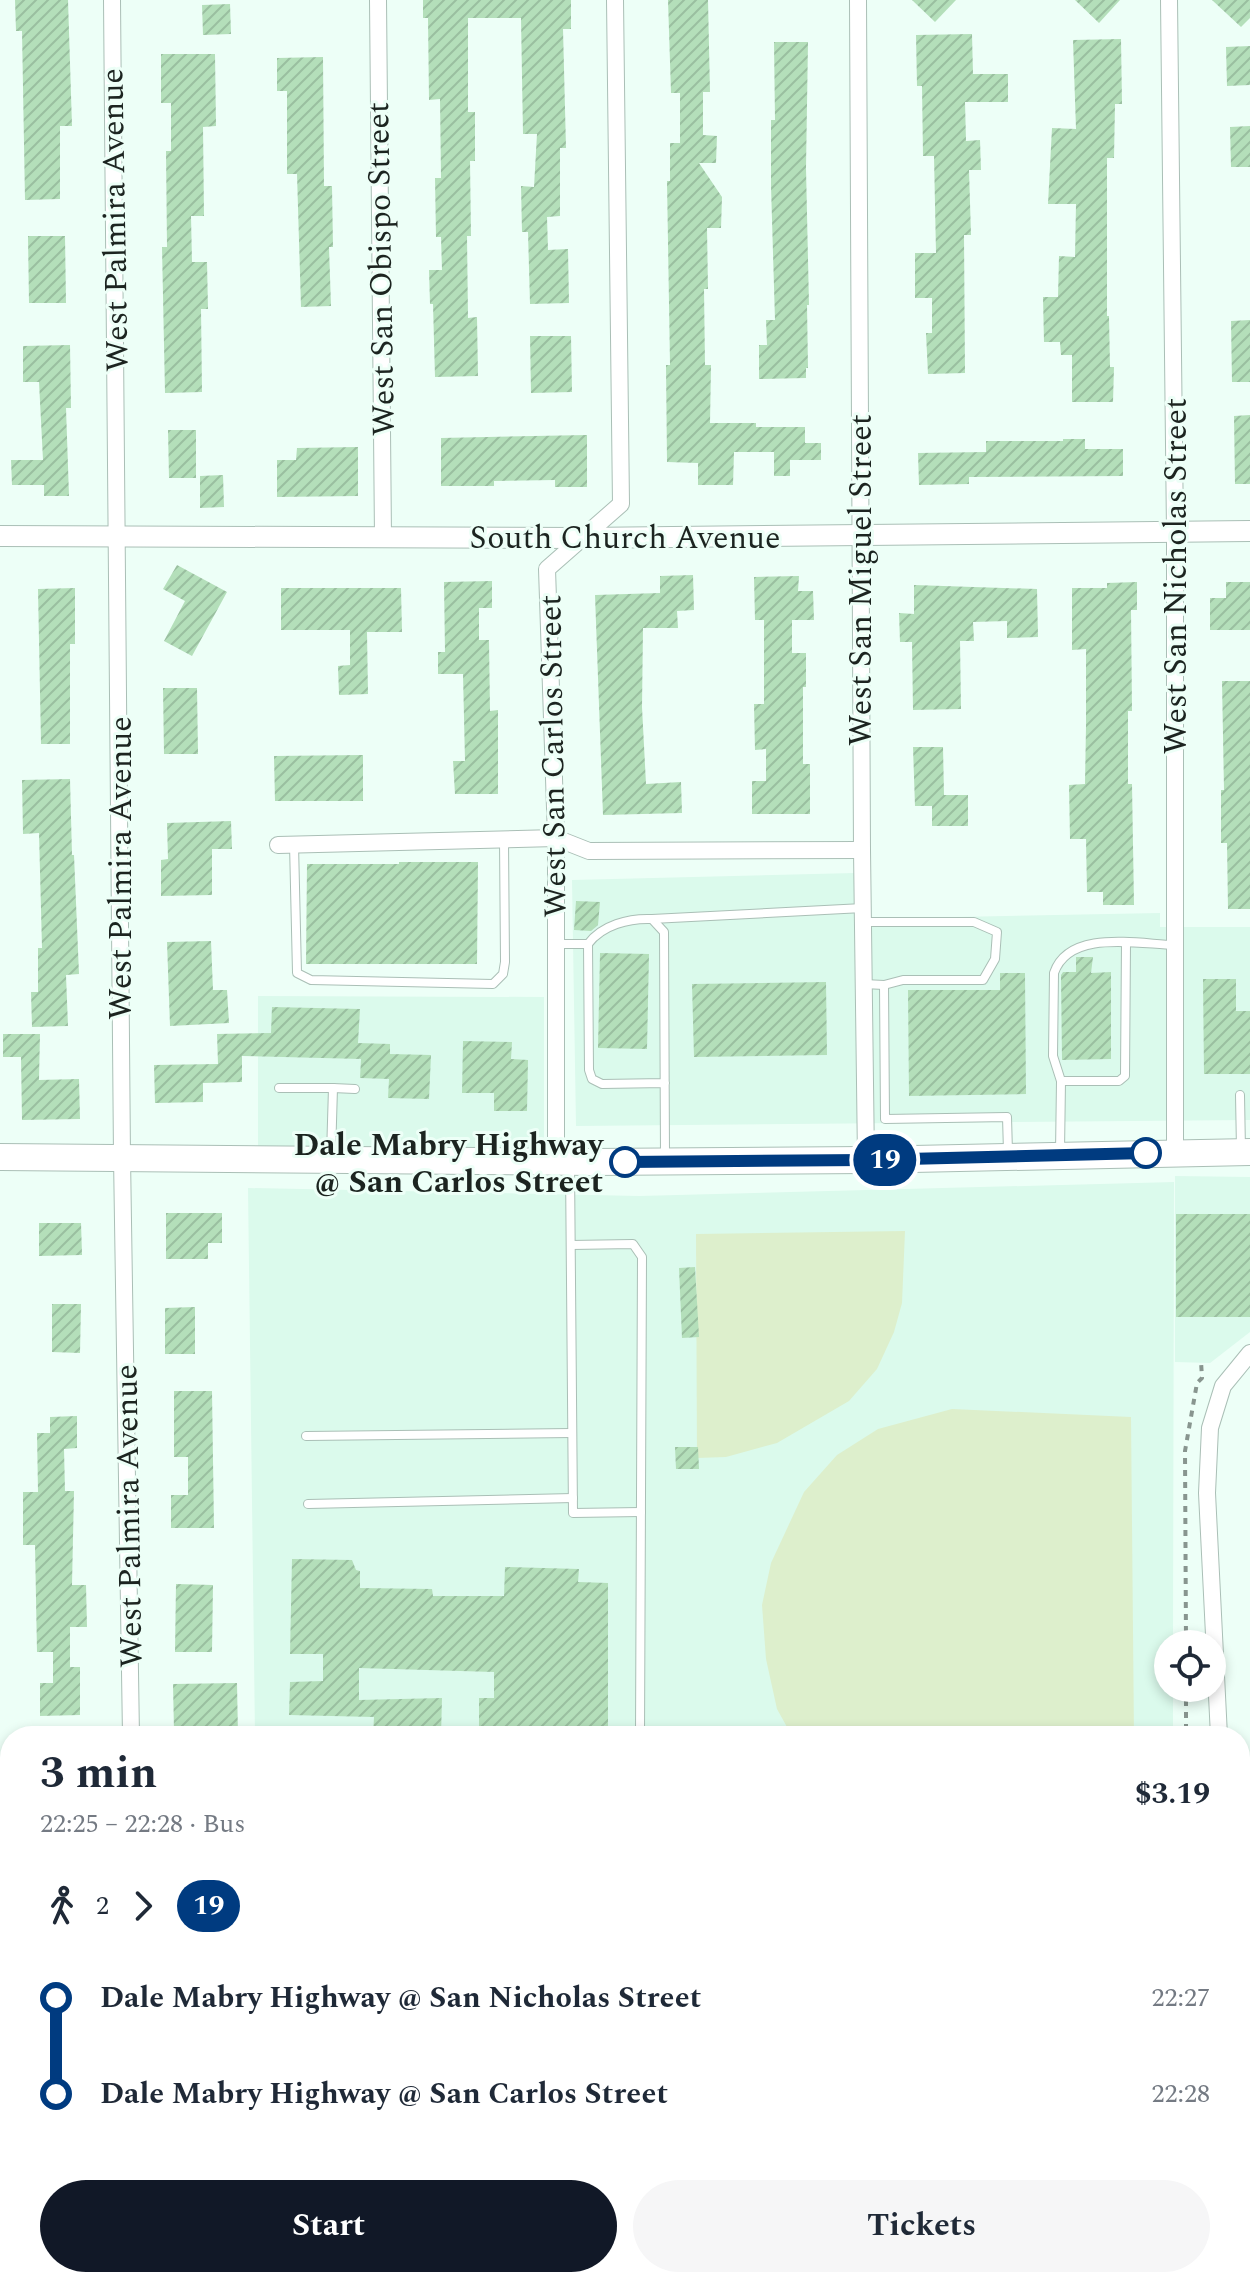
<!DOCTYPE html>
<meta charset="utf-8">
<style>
:root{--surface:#fff;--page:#f6f6f7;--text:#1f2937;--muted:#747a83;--accent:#111827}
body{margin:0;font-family:Spectral,serif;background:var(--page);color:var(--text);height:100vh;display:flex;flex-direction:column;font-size:30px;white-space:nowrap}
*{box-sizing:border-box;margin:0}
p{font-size:26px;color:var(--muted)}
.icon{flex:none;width:44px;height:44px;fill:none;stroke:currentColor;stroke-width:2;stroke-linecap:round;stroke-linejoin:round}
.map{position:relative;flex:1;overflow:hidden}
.sheet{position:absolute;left:0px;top:1726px;width:1250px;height:562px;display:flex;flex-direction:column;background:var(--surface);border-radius:32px 32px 0 0;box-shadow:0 4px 12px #0003}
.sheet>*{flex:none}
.badge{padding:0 16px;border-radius:26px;font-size:28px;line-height:52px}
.tools{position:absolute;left:1154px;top:1630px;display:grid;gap:16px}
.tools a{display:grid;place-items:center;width:72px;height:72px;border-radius:50%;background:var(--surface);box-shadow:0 4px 12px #0003;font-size:40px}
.map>.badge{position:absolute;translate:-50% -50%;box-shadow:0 0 0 4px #fff}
.legs{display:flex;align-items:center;gap:12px;height:88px;padding:0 40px;font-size:26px}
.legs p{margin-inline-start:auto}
.overview{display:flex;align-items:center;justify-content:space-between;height:136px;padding:0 40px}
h1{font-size:44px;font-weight:700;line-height:60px}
.primary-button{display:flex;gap:16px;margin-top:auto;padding:16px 40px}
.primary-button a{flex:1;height:92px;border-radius:48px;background:var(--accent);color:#fff;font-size:32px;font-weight:700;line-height:92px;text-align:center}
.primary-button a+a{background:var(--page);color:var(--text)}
ul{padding:0 40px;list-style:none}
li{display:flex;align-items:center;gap:28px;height:96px;font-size:30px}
li i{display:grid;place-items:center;width:12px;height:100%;margin:0 10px;background:currentColor}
li i::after{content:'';width:20px;height:20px;margin:-10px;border:6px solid;border-radius:50%;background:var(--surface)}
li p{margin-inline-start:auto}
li:first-child i{background:linear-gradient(#0000 50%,currentColor 0)}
li:last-child i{background:linear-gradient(currentColor 50%,#0000 0)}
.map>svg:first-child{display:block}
.built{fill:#dbfaec}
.park{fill:#ddefcc}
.building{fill:url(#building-hatch)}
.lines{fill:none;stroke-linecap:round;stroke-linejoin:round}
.service-casing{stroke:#aabfb6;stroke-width:10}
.minor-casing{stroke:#aabfb6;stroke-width:18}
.tertiary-casing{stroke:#aabfb6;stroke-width:22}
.primary-casing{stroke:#aabfb6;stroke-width:28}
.path{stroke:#88958f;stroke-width:4;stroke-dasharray:6 6;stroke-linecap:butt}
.service{stroke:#fff;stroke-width:8}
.minor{stroke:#fff;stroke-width:16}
.tertiary{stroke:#fff;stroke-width:20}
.primary{stroke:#fff;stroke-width:26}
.line-1-casing{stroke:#fff;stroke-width:18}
.line-1{stroke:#003b80;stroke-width:12}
.stop-1-dot{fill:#fff;stroke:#003b80;stroke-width:4}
.labels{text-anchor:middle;stroke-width:6;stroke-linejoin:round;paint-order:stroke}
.street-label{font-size:32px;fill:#1c2420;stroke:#edfff7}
.stop-label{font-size:32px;font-weight:bold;fill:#1c2420;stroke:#edfff7;text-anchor:end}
</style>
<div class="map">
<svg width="1250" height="2287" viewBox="0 0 1250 2287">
<defs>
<pattern id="building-hatch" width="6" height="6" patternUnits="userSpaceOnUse" patternTransform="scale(2)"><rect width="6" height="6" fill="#b4dfba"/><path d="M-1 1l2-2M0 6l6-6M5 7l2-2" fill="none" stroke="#9abfa0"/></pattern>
</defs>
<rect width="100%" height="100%" fill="#edfff7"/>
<!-- built -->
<g class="built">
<polygon points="855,873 856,919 1160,913 1160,927 1250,927 1250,1120 576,1126 572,880"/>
<polygon points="258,996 544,997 544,1151 258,1148"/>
<polygon points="1175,1176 1250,1177 1250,1332 1210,1363 1175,1362"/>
<polygon points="1174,1182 1173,1644 1168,1644 1168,1688 1173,1688 1173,1736 255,1736 248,1188 639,1196"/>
<polygon points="262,2278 1222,2278 1221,2287 263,2287"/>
</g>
<!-- park -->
<g class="park">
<polygon points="905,1231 902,1303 894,1332 877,1369 849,1401 777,1443 726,1457 697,1458 696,1234"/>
<polygon points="952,1409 1131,1417 1134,1736 792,1736 777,1709 766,1659 762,1605 771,1563 804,1492 837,1455 878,1429"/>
<polygon points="941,2278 1077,2278 1066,2287 949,2287"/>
</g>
<!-- building -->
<g class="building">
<polygon points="15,0 68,0 72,126 60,126 60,199 25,200 22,31 16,31"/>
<polygon points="423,0 571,0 571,29 563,29 566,148 560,148 560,216 547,217 548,250 568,249 569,303 530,304 528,232 522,232 521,186 534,187 537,134 523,134 521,18 468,18 468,112 475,112 475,161 470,161 471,236 467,236 468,318 477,317 478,376 435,377 433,304 430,304 429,270 442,270 441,237 436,237 435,178 441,178 440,99 429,100 428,18 423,18"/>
<polygon points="668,0 708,0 710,92 703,92 703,135 717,136 716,163 699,163 722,197 721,228 707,228 708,289 704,289 705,365 711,365 710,423 756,423 756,427 805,427 805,443 821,443 821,460 790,460 790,476 774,476 774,452 734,452 733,485 698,485 698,463 667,462 666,365 670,365 667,181 670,181 670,143 680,143 680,93 671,93"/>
<polygon points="912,0 956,0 935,22"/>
<polygon points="1075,0 1120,0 1099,23"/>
<polygon points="1212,0 1250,0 1250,18 1241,27"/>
<polygon points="230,4 231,34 203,35 202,5"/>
<polygon points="972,34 973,74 1008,74 1008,102 965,102 966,141 980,140 981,170 969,170 971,235 964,235 965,373 928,374 926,333 932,333 932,298 915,298 915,253 936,253 934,156 923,156 922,86 917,86 916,35"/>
<polygon points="1121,39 1122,104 1115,104 1114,158 1107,158 1107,316 1109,316 1110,367 1114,367 1113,402 1072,402 1072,355 1061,355 1060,342 1044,342 1043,297 1058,297 1059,256 1075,257 1076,204 1048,204 1052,128 1076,129 1073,40"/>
<polygon points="774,42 808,42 806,168 809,305 807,305 808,368 806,368 806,378 759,379 759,345 767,345 766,320 775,320 771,186 771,120 775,120"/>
<polygon points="1250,46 1250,85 1227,86 1226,47"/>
<polygon points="161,54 215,54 216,126 203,127 204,216 191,216 192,262 207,262 208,309 201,309 202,392 165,393 162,247 167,247 166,151 171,151 171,103 161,103"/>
<polygon points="323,57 324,186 332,186 333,247 329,247 331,306 301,307 297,174 287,174 287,91 277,91 277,58"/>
<polygon points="1250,126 1250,167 1231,167 1230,127"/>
<polygon points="28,236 65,236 66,303 29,303"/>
<polygon points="1250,320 1250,382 1232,382 1231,321"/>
<polygon points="530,336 571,336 572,392 531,393"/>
<polygon points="70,345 71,408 66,408 69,496 44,496 44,485 12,485 11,460 43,460 39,382 23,382 23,346"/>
<polygon points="1250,415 1250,484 1235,484 1234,416"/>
<polygon points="168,430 196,430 196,478 169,478"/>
<polygon points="587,435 587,487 555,487 555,480 494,481 494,486 441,486 441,438"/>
<polygon points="1063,439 1085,439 1085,449 1123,449 1123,476 969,477 969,484 919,485 918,453 986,452 986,441 1063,441"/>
<polygon points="358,447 358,496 277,497 277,460 296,460 297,448"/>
<polygon points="223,475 224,507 200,508 200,476"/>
<polygon points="177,565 227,592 192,656 164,641 185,601 163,589"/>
<polygon points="693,575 694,610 677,611 678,628 643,628 642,707 646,784 681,782 682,813 603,815 595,595 660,593 660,576"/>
<polygon points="799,576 798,591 813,591 814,620 792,620 792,653 806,653 806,687 803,687 803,764 810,764 810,814 752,814 752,781 766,781 766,749 755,750 754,704 764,704 764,620 755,620 754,577"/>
<polygon points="492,581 492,608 479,608 479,640 489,640 490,711 498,710 498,794 455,794 453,761 465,761 463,674 438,674 438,652 445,652 444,582"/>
<polygon points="1137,582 1137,610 1131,610 1132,711 1128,711 1128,784 1132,784 1134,905 1103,905 1103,892 1087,892 1086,839 1070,839 1069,785 1085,784 1086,726 1086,649 1072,650 1072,588 1107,588 1107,583"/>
<polygon points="1226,582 1250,582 1250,630 1210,630 1210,598 1226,598"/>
<polygon points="914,585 1037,589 1038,637 1007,638 1007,621 973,622 974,641 960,641 961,709 913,710 912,642 900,642 899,613 914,614"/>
<polygon points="75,588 75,644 70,644 70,744 41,744 38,589"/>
<polygon points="281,588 401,588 402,632 367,632 368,694 339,695 338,666 350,665 350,630 281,630"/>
<polygon points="1222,681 1250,681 1250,909 1228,909 1227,843 1221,843 1221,790 1224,790"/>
<polygon points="163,688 197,688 198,754 164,754"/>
<polygon points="913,747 943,747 944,795 968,795 968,826 932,826 932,806 915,806"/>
<polygon points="363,755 363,801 275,801 274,756"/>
<polygon points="70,779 72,855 74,855 79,974 66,975 68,1026 32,1027 31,992 38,992 38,948 42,948 39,833 23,834 22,780"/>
<polygon points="231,821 232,849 212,849 212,895 161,896 161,860 168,859 167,823"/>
<polygon points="399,862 478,862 477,964 306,964 307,864 399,864"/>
<polygon points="576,901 600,902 598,925 591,931 574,930"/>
<polygon points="211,941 213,990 227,990 229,1023 170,1026 167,942"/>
<polygon points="600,953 649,954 647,1049 598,1048"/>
<polygon points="1076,957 1093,957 1091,973 1111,972 1111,1059 1062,1060 1061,975 1063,972 1076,972"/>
<polygon points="1000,973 1025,973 1026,1094 909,1096 908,990 1000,990"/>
<polygon points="1203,979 1236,979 1236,1011 1250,1011 1250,1074 1204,1074"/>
<polygon points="826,982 827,1055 694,1057 692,984"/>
<polygon points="272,1007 360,1009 358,1043 390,1044 390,1054 431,1055 429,1099 388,1098 389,1079 360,1078 361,1059 242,1056 242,1082 203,1083 203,1102 155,1103 154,1065 218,1064 217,1034 271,1033"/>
<polygon points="3,1034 40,1034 39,1080 79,1079 80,1119 22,1120 21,1057 3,1057"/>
<polygon points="463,1041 512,1042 511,1059 528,1060 527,1111 494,1111 494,1093 462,1093"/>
<polygon points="166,1213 222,1213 222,1243 208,1243 208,1259 166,1259"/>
<rect x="1176" y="1214" width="74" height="103"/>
<polygon points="39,1223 81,1223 82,1255 39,1256"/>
<polygon points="695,1267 699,1337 682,1338 679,1268"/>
<polygon points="52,1304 81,1304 80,1353 52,1352"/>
<polygon points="195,1307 195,1354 165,1354 165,1308"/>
<polygon points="174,1391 212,1391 214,1528 171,1528 171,1495 188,1495 188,1457 174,1457"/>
<polygon points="77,1416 77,1448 64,1449 65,1491 74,1491 72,1585 86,1585 87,1627 70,1627 70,1667 80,1667 80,1715 40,1716 40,1683 53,1683 53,1652 37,1652 35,1545 23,1545 23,1492 38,1492 37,1433 50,1433 50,1417"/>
<polygon points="675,1447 698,1447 699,1469 676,1469"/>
<polygon points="292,1559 352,1560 356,1570 360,1571 360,1588 432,1589 433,1596 504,1596 505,1567 579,1569 578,1582 608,1583 608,1736 479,1736 479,1698 494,1698 494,1672 359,1668 359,1700 442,1698 441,1736 373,1736 374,1717 289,1715 290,1682 323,1681 323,1654 290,1654"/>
<polygon points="176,1584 213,1585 212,1652 175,1652"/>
<polygon points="237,1683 238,1736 206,1736 206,1730 174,1731 173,1684"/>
</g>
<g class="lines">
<defs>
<g id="service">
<polyline points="294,844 297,973 311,980 493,984 503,974 505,962 504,840"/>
<polyline points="652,919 863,908"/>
<polyline points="863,922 974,922 997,932 995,959 983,980 903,980 884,985 864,984"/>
<polyline points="557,944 588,944"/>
<polyline points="884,985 885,1119 1007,1117 1008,1152"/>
<polyline points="1061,1081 1119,1081 1125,1076 1126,943"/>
<path d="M665,1083L602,1084L592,1079L589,1070L588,944C602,925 629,918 652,919L664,932L665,1157"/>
<polyline points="279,1088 333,1088 331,1155"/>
<polyline points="333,1088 355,1089"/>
<polyline points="1240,1095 1241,1150"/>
<path d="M1060,1152L1061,1081L1053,1056L1054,973C1069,929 1138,944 1174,945"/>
<polyline points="570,1166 573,1513 641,1512"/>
<polyline points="571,1245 633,1244 642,1257 640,1736"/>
<polyline points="306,1436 572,1433"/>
<polyline points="308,1504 573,1498"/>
<polyline points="267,2278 267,2287"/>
<polyline points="754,2278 754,2287"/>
</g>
<g id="minor">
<polyline points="112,0 122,1157 131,1736"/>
<polyline points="378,0 383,538"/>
<polyline points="858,0 862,850 866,1160"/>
<polyline points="1169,0 1175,532 1175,1152"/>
<polyline points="278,845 556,838 589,851 862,850"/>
<polyline points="556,1162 556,838 547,569 621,504 615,0"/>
<polyline points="1219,1736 1207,1493 1210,1428 1223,1386 1250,1353"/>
<polyline points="0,1786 10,1786"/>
<polyline points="1240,1794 1250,1794"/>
<polyline points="1240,2125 1242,2170"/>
<polyline points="134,2278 134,2287"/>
</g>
<g id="tertiary">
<polyline points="0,536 582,538 1250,531"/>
<polyline points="1242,2287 1242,2170 1250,2165"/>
</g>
<polyline id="primary" points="0,1157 593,1162 866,1160 1250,1152"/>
</defs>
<!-- service casing -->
<use href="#service" class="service-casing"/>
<!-- minor casing -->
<use href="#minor" class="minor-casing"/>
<!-- tertiary casing -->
<use href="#tertiary" class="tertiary-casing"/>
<!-- primary casing -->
<use href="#primary" class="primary-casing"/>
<!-- path -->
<g class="path">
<polyline points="1186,1644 1185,1451 1197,1383 1202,1378 1201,1361"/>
<polyline points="1186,1688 1186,1736"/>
<polyline points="1211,2278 1211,2287"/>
</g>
<!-- service -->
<use href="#service" class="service"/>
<!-- minor -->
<use href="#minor" class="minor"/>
<!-- tertiary -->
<use href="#tertiary" class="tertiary"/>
<!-- primary -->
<use href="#primary" class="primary"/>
</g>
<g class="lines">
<defs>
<polyline id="line-1" points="625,1162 866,1160 1146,1153"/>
</defs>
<!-- line-1 casing -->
<use href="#line-1" class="line-1-casing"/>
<!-- line-1 -->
<use href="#line-1" class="line-1"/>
</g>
<!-- markers -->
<g class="stop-1-dot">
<circle cx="1146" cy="1153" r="14"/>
<circle cx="625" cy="1162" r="14"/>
</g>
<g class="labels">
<!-- street labels -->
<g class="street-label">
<text transform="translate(114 220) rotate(-91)" y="11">West Palmira Avenue</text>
<text transform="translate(380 269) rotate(-91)" y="11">West San Obispo Street</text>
<text x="625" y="548">South Church Avenue</text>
<text transform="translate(1175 576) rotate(-90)" y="11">West San Nicholas Street</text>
<text transform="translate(860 580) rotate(-90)" y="11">West San Miguel Street</text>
<text transform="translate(552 756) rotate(-91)" y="11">West San Carlos Street</text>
<text transform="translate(120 868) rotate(-90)" y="11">West Palmira Avenue</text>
<text transform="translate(128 1516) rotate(-91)" y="11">West Palmira Avenue</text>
</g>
<!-- stop labels -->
<g class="stop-label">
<text x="603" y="1155">Dale Mabry Highway<tspan x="603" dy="37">@ San Carlos Street</tspan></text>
</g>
</g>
</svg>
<div class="tools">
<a><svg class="icon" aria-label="locate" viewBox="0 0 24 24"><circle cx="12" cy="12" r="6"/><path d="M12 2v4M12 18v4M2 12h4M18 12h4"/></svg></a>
</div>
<b class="badge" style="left:885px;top:1160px;background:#003b80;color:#fff">19</b>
<section class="sheet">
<div class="overview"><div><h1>3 min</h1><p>22:25 – 22:28 · Bus</p></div><b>$3.19</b></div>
<div class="legs"><svg class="icon" aria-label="walk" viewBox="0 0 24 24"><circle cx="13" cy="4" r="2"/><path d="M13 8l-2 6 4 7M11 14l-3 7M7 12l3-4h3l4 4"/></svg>2<svg class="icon" aria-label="forward" viewBox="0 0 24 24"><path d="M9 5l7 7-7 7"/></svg><b class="badge" style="background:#003b80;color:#fff">19</b></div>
<ul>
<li><i style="color:#003b80"></i><b>Dale Mabry Highway @ San Nicholas Street</b><p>22:27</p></li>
<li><i style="color:#003b80"></i><b>Dale Mabry Highway @ San Carlos Street</b><p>22:28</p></li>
</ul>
<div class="primary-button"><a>Start</a><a>Tickets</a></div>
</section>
</div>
